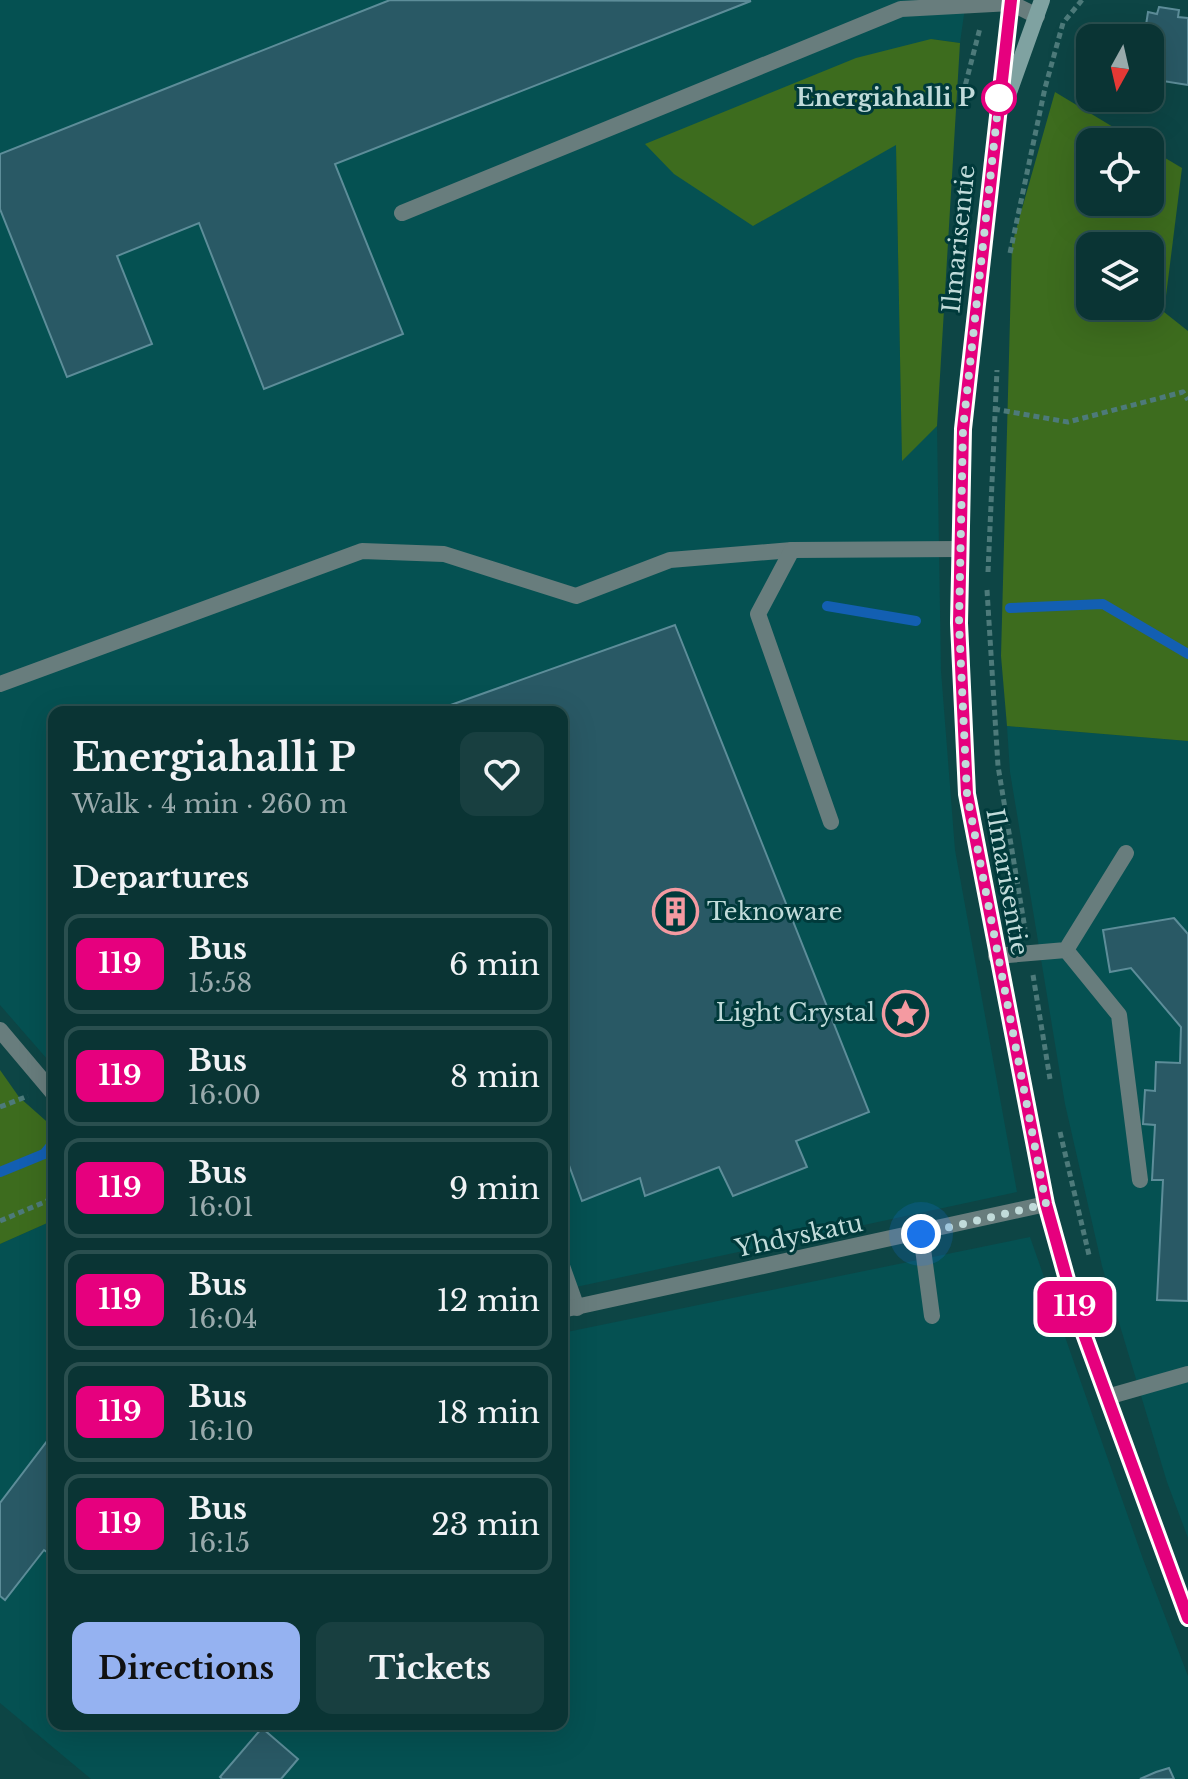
<!DOCTYPE html>
<meta charset="utf-8">
<style>
:root{--surface:#0a3434;--page:#183f40;--text:#f1f3f6;--muted:#99aaac;--line:#2a4f4f;--accent:#95b2f1}
body{margin:0;font-family:"Libre Baskerville",serif;background:var(--page);color:var(--text);height:100vh;display:flex;flex-direction:column;font-size:30px;white-space:nowrap}
*{box-sizing:border-box;margin:0}
p{font-size:26px;color:var(--muted)}
.icon{flex:none;width:44px;height:44px;fill:none;stroke:currentColor;stroke-width:2;stroke-linecap:round;stroke-linejoin:round}
.map{position:relative;flex:1;overflow:hidden}
.sheet{position:absolute;left:48px;top:706px;width:520px;height:1024px;display:flex;flex-direction:column;background:var(--surface);border-radius:16px;box-shadow:0 8px 32px #0002,0 0 0 2px var(--line)}
.sheet>*{flex:none}
.badge{padding:0 16px;border-radius:12px;font-size:28px;line-height:52px}
.needle{width:52px;rotate:188deg}
.tools{position:absolute;left:1076px;top:24px;display:grid;gap:16px}
.tools a{display:grid;place-items:center;width:88px;height:88px;border-radius:16px;background:var(--surface);box-shadow:0 8px 32px #0002,0 0 0 2px var(--line);font-size:40px}
.you{position:absolute;width:40px;height:40px;margin:-20px;border:6px solid #fff;border-radius:50%;background:#1a73e8;box-shadow:0 0 0 12px #1a73e833}
.map>.badge{position:absolute;translate:-50% -50%;box-shadow:0 0 0 4px #fff}
h2{padding:0 24px;font-size:30px;line-height:72px}
.round{display:grid;place-items:center;flex:none;width:84px;height:84px;border-radius:16px;background:var(--page)}
.summary{display:flex;align-items:center;justify-content:space-between;height:136px;padding:0 24px}
h1{font-size:38px;font-weight:700;line-height:60px}
.action{display:flex;gap:16px;margin-top:auto;padding:16px 24px}
.action a{flex:1;height:92px;border-radius:16px;background:var(--accent);color:#111;font-size:32px;font-weight:700;line-height:92px;text-align:center}
.action a+a{background:var(--page);color:var(--text)}
ul{padding:0;list-style:none}
li{display:flex;align-items:center;gap:24px;height:100px;margin:0 16px 12px;padding:0 8px;border:4px solid var(--line);border-radius:16px}
li div{flex:1}
li b{display:block;font-size:30px}
li em{font-style:normal}
li .badge{min-width:88px;font-weight:700;text-align:center}
.map>svg:first-child{display:block}
.built{fill:#055152}
.green{fill:#3d6c1e;fill-rule:evenodd}
.lines{fill:none;stroke-linecap:round;stroke-linejoin:round}
.stream{stroke:#135fb2;stroke-width:10}
.building{fill:#295965;stroke:#5d8d99;stroke-width:2}
.path{stroke:#4d7a7a;stroke-width:5;stroke-dasharray:6 4;stroke-linecap:butt}
.lane{stroke:#687d7d;stroke-width:16}
.street{stroke:#687d7d;stroke-width:16}
.secondary{stroke:#7fa2a1;stroke-width:16}
.line-casing{stroke:#fff;stroke-width:18}
.line{stroke:#e6007e;stroke-width:12}
.walk{stroke:#c1dbda;stroke-width:8;stroke-dasharray:0 14.4}
.stop-dot{fill:#fff;stroke:#e6007e;stroke-width:4}
.labels{text-anchor:middle;stroke-width:6;stroke-linejoin:round;paint-order:stroke}
.stop-label{font-size:24px;font-weight:bold;fill:#c1dbda;stroke:#003a3b;text-anchor:end}
.street-label{font-size:24px;fill:#c1dbda;stroke:#003a3b}
.poi-label{font-size:24px;fill:#c1dbda;stroke:#003a3b;text-anchor:start}
</style>
<div class="map">
<svg width="1188" height="1779" viewBox="0 0 1188 1779">
<rect width="100%" height="100%" fill="#0d4545"/>
<!-- built -->
<g class="built">
<polygon points="0,0 966,0 960,43 931,39 753,226 896,144 902,459 937,426 941,671 955,850 1017,1192 562,1290 562,712 54,712 54,1067 0,1005"/>
<polygon points="1007,726 1188,741 1188,1538 1167,1482 1102,1266 1065,1104 1010,772"/>
<polygon points="54,1220 54,1724 562,1724 562,1333 1030,1237 1143,1559 1188,1676 1188,1779 91,1779 0,1703 0,1244"/>
</g>
<!-- green -->
<g class="green">
<polygon points="931,39 960,43 937,426 902,461 896,145 753,226 674,174 645,144 856,58"/>
<path d="M1055,92L1138,142H1090V202H1150V149L1182,168L1164,312L1188,331V741L1007,726L1001,656L1012,244ZM1090,246H1150V306H1090Z"/>
<polygon points="0,1070 19,1097 54,1128 54,1220 0,1244"/>
</g>
<g class="lines">
<!-- stream -->
<g class="stream">
<polyline points="827,606 916,621"/>
<polyline points="1010,608 1103,604 1188,654"/>
<polyline points="0,1172 44,1154 54,1142"/>
</g>
</g>
<!-- building -->
<g class="building">
<polygon points="390,0 751,1 335,164 403,334 264,389 199,223 117,256 152,344 67,377 0,209 0,154"/>
<polygon points="1159,7 1179,10 1178,17 1188,18 1188,85 1150,79 1150,38 1144,38 1148,12 1157,14"/>
<polygon points="675,625 869,1112 796,1141 807,1167 733,1196 719,1167 645,1196 640,1178 582,1201 562,1146 562,712 431,712"/>
<polygon points="1174,918 1188,934 1188,1301 1157,1300 1163,1180 1152,1180 1155,1125 1143,1124 1145,1090 1155,1091 1156,1062 1180,1063 1181,1027 1131,968 1110,972 1103,930"/>
<polygon points="54,1432 54,1557 44,1550 5,1600 0,1596 0,1503"/>
<polygon points="262,1728 298,1759 281,1779 222,1779 220,1777"/>
<polygon points="1169,1768 1174,1779 1140,1779 1156,1772"/>
</g>
<g class="lines">
<!-- path -->
<g class="path">
<polyline points="963,94 980,28"/>
<polyline points="1010,253 1045,88 1063,23 1082,0"/>
<polyline points="994,409 1068,422 1183,392 1188,400"/>
<polyline points="988,572 997,370"/>
<polyline points="987,590 998,766 1025,929"/>
<polyline points="1033,975 1050,1079"/>
<polyline points="0,1107 28,1096"/>
<polyline points="1060,1132 1089,1255"/>
<polyline points="0,1221 54,1198"/>
<polyline points="1097,1284 1105,1313"/>
</g>
<!-- lane -->
<g class="lane">
<polyline points="402,213 901,9 1011,3 1037,16"/>
<polyline points="0,684 362,551 444,554 576,596 670,560 792,550"/>
<polyline points="831,822 758,614 792,550 961,549"/>
<polyline points="1066,950 1119,1015 1140,1180"/>
<polyline points="996,956 1066,950 1126,853"/>
<polyline points="921,1234 932,1316"/>
<polyline points="562,1266 577,1308"/>
<polyline points="1107,1397 1188,1374"/>
</g>
<!-- street -->
<g class="street">
<polyline points="0,1030 54,1094"/>
<polyline points="562,1310 1046,1204"/>
</g>
<!-- secondary -->
<g class="secondary">
<polyline points="1011,0 963,429 959,623 967,794 1046,1204 1076,1312 1188,1618"/>
<polyline points="1006,101 1042,0"/>
</g>
</g>
<g class="lines">
<defs>
<polyline id="line" points="1011,0 963,429 959,623 967,794 1046,1204 1076,1312 1188,1618"/>
</defs>
<!-- line casing -->
<use href="#line" class="line-casing"/>
<!-- line -->
<use href="#line" class="line"/>
<!-- walk -->
<polyline class="walk" points="921,1234 1046,1204 967,794 959,623 963,429 999,98"/>
</g>
<!-- icons -->
<defs>
<symbol id="building-ring" viewBox="-11 -11 22 22"><circle r="9.5" fill="#003a3b" stroke="#f49aa1" stroke-width="1.5"/><path d="M-4-6H4V6H1V3H-1V6H-4ZM-2.5-4.3h1.7v1.8h-1.7ZM.8-4.3h1.7v1.8H.8ZM-2.5-1h1.7V.8h-1.7ZM.8-1h1.7V.8H.8Z" fill="#f49aa1"/></symbol>
<symbol id="sight-ring" viewBox="-11 -11 22 22"><circle r="9.5" fill="#003a3b" stroke="#f49aa1" stroke-width="1.5"/><path d="M0-6L1.8-2.2L6-1.7L2.9 1.2L3.7 5.4L0 3.3L-3.7 5.4L-2.9 1.2L-6-1.7L-1.8-2.2Z" fill="#f49aa1"/></symbol>
</defs>
<g fill-rule="evenodd">
<use href="#building-ring" x="650" y="886" width="51" height="51"/>
<use href="#sight-ring" x="880" y="988" width="51" height="51"/>
</g>
<!-- markers -->
<circle class="stop-dot" cx="999" cy="98" r="16"/>
<g class="labels">
<!-- stop labels -->
<g class="stop-label">
<text x="975" y="106">Energiahalli P</text>
</g>
<!-- street labels -->
<g class="street-label">
<text transform="translate(959 239) rotate(-84)" y="8">Ilmarisentie</text>
<text transform="translate(1007 882) rotate(80)" y="8">Ilmarisentie</text>
<text transform="translate(799 1236) rotate(-12)" y="8">Yhdyskatu</text>
</g>
<!-- poi labels -->
<g class="poi-label">
<text x="707" y="920">Teknoware</text>
<text x="875" y="1021" text-anchor="end">Light Crystal</text>
</g>
</g>
</svg>
<div class="tools">
<a><svg class="needle" viewBox="-14 -14 28 28"><path d="M0-13l5 13h-10z" fill="#e53935"/><path d="M0 13l5-13h-10z" fill="#99aaac"/></svg></a>
<a><svg class="icon" aria-label="locate" viewBox="0 0 24 24"><circle cx="12" cy="12" r="6"/><path d="M12 2v4M12 18v4M2 12h4M18 12h4"/></svg></a>
<a><svg class="icon" aria-label="layers" viewBox="0 0 24 24"><path d="M12 4l9 5-9 5-9-5zM3 14l9 5 9-5"/></svg></a>
</div>
<div class="you" style="left:921px;top:1234px"></div>
<b class="badge" style="left:1075px;top:1307px;background:#e6007e;color:#fff">119</b>
<section class="sheet">
<div class="summary"><div><h1>Energiahalli P</h1><p>Walk · 4 min · 260 m</p></div><a class="round"><svg class="icon" aria-label="heart" viewBox="0 0 24 24"><path d="M12 20l-8-8c-3-5 5-10 8-4 3-6 11-1 8 4z"/></svg></a></div>
<h2>Departures</h2>
<ul>
<li><span class="badge" style="background:#e6007e;color:#fff">119</span><div><b>Bus</b><p>15:58</p></div><em>6 min</em></li>
<li><span class="badge" style="background:#e6007e;color:#fff">119</span><div><b>Bus</b><p>16:00</p></div><em>8 min</em></li>
<li><span class="badge" style="background:#e6007e;color:#fff">119</span><div><b>Bus</b><p>16:01</p></div><em>9 min</em></li>
<li><span class="badge" style="background:#e6007e;color:#fff">119</span><div><b>Bus</b><p>16:04</p></div><em>12 min</em></li>
<li><span class="badge" style="background:#e6007e;color:#fff">119</span><div><b>Bus</b><p>16:10</p></div><em>18 min</em></li>
<li><span class="badge" style="background:#e6007e;color:#fff">119</span><div><b>Bus</b><p>16:15</p></div><em>23 min</em></li>
</ul>
<div class="action"><a>Directions</a><a>Tickets</a></div>
</section>
</div>
